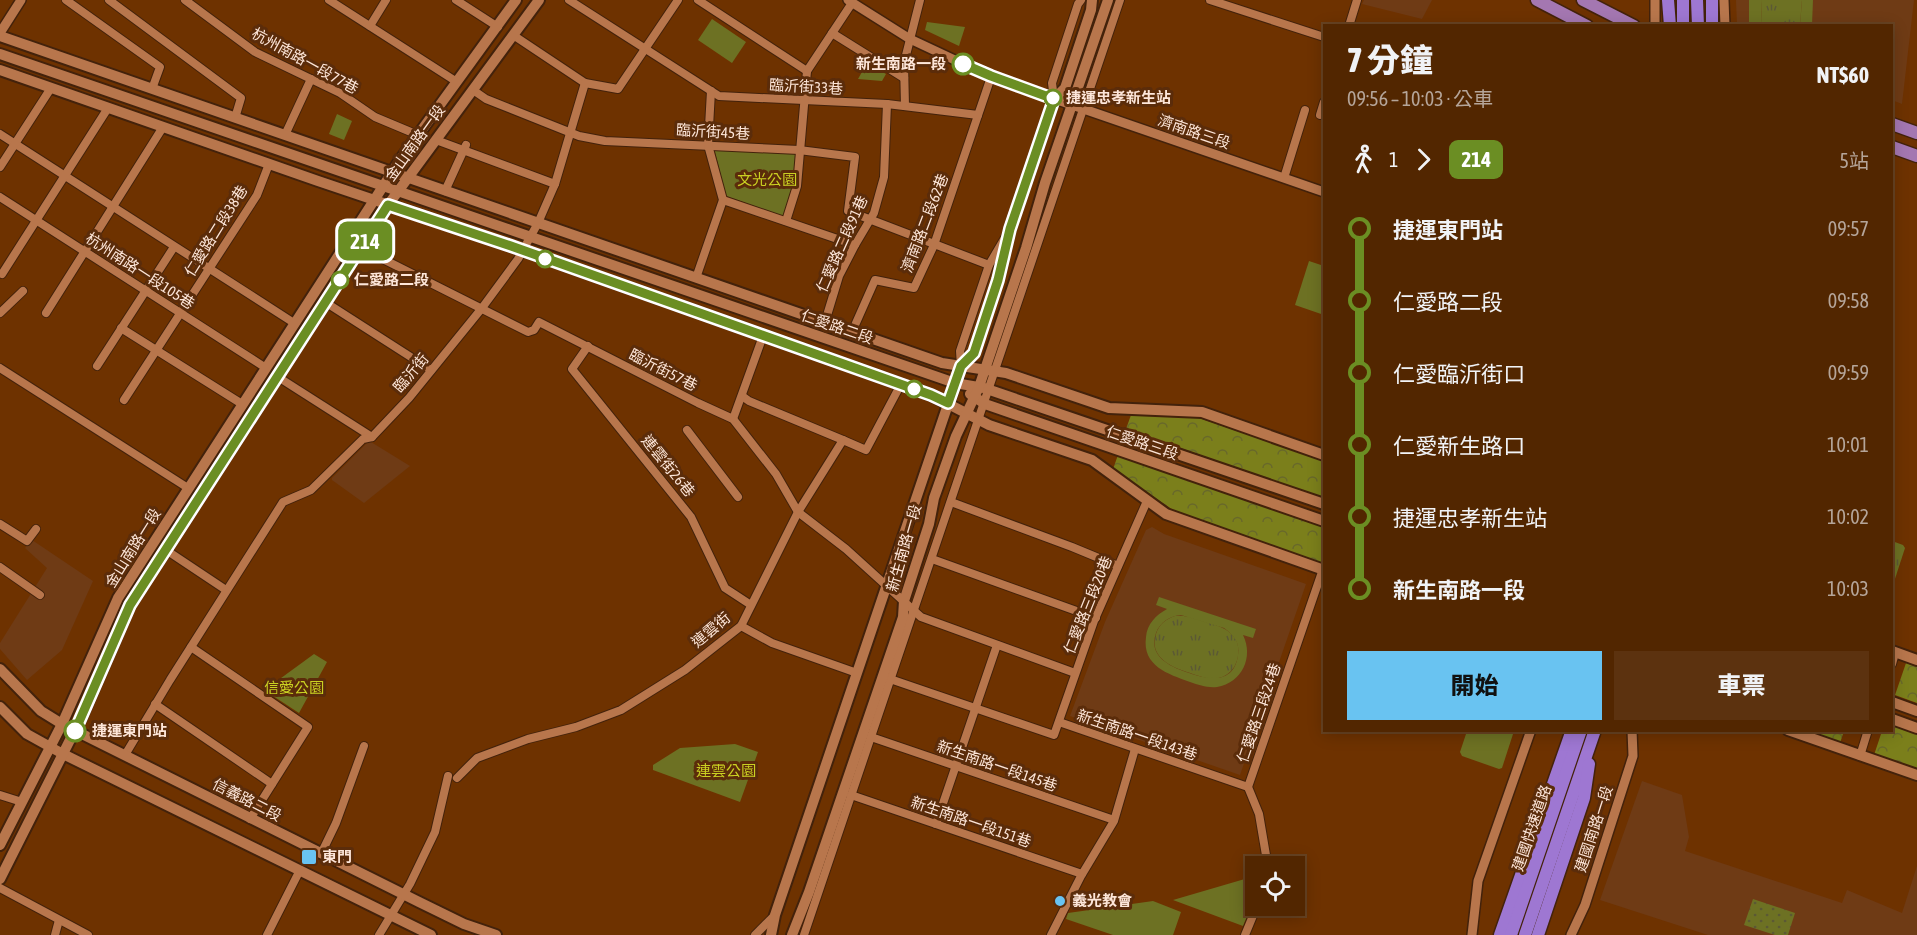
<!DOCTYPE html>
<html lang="zh-TW">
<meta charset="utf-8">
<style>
:root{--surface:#522600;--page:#5c320f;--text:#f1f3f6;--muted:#b5a599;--line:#684322;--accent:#69c3f1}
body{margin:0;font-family:"Asap Condensed","Noto Sans TC",sans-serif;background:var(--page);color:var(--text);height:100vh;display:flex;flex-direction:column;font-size:22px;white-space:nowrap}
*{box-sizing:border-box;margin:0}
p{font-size:20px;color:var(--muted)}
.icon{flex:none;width:33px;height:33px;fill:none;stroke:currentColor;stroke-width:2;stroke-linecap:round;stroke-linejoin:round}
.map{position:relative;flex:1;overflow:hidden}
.details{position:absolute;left:1323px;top:24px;width:570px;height:708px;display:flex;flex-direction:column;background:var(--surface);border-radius:0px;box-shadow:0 3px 15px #0003,0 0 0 2px var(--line)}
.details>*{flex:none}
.badge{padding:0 12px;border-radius:9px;font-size:21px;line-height:39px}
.fabs{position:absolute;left:1245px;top:856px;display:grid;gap:12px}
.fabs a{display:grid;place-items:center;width:60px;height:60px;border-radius:0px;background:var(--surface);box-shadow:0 3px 15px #0003,0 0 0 2px var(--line);font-size:30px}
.map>.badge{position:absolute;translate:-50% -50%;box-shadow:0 0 0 3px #fff}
.legs{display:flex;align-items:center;gap:9px;height:66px;padding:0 24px;font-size:20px}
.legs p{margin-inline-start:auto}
.headline{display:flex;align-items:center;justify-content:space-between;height:102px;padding:0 24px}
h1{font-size:33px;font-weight:800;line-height:45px}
.cta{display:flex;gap:12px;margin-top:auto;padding:12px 24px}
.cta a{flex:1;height:69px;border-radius:0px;background:var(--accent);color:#111;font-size:24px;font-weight:800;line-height:69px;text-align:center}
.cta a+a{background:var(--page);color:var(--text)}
ul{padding:0 24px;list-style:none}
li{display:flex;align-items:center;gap:21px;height:72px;font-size:22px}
li i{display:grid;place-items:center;width:9px;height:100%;margin:0 8px;background:currentColor}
li i::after{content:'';width:15px;height:15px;margin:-8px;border:4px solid;border-radius:50%;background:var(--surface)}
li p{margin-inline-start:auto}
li:first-child i{background:linear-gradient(#0000 50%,currentColor 0)}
li:last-child i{background:linear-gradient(currentColor 50%,#0000 0)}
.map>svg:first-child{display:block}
.built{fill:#6f3b15}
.grass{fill:url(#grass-tufts)}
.forest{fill:url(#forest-crowns)}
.park{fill:#6d7123;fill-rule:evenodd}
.garden{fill:url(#garden-dots)}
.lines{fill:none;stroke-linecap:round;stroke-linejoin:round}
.minor-casing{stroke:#43220b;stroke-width:10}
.tertiary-casing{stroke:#43220b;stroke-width:12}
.secondary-casing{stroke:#43220b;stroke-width:14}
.primary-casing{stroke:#43220b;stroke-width:15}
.trunk-casing{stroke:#43220b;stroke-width:15}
.minor{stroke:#b8764c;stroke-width:8}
.tertiary{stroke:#b8764c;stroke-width:9}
.secondary{stroke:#b8764c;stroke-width:10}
.primary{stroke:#a477b1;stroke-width:12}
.trunk{stroke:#9e77d2;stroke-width:12}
.line-1-casing{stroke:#fff;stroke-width:14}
.line-1{stroke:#6b8e23;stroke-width:9}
.stop-1-dot{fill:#fff;stroke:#6b8e23;stroke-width:3}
.poi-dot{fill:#69c3f1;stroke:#5b2c0a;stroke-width:2}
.labels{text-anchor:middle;stroke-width:6;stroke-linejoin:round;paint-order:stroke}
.street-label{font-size:15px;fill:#fde6d9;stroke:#5b2c0a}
.stop-label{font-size:15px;font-weight:bold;fill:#fde6d9;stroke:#5b2c0a;text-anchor:start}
.park-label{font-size:15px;fill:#cad122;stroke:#5b2c0a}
.poi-label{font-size:15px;font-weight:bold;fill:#fde6d9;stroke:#5b2c0a;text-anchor:start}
</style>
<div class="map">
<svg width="1917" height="935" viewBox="0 0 1917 935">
<defs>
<pattern id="grass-tufts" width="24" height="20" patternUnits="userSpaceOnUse" patternTransform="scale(1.5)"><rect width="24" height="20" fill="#6d7123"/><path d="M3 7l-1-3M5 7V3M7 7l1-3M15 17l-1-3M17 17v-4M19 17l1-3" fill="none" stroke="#5b5934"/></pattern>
<pattern id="forest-crowns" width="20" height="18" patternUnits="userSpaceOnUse" patternTransform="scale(1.5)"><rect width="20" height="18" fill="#7b7f1b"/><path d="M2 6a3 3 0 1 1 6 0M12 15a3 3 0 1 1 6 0" fill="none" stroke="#68682a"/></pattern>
<pattern id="garden-dots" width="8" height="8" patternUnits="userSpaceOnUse" patternTransform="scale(1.5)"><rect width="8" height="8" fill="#6d7123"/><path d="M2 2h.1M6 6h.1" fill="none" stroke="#5b5934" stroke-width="1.8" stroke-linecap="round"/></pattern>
</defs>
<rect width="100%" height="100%" fill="#6e3200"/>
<!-- built -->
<g class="built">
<polygon points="1364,0 1432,0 1422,19 1362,4"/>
<polygon points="1736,0 1914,0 1902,104 1892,100 1892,26 1737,25"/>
<polygon points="368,442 371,442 410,466 364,503 332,480 332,478"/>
<polygon points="1152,527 1164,534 1306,584 1240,775 1070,716 1105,622 1146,530"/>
<polygon points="32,540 93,581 62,650 27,680 0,649 0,643 47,568 25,548"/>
<polygon points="1642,781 1682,795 1689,837 1685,851 1842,903 1847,890 1902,913 1917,866 1917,935 1708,935 1600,900"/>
</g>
<!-- grass -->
<g class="grass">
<polygon points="1761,0 1802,0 1800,25 1762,25"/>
<polygon points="1892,541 1903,545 1905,548 1892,588"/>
<path d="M1175,616C1185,615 1193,618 1203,621C1220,626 1242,632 1238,656C1237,663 1233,671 1226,675C1213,683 1200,676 1187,672C1169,666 1149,656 1156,634C1159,624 1166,619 1175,616Z"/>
</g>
<!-- forest -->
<g class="forest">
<polygon points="1131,415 1199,418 1324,461 1324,498 1126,429"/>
<polygon points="1118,455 1324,526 1324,564 1176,512 1113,469"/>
<polygon points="1906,663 1917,667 1917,703 1895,695"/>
<polygon points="1892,724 1917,733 1917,770 1874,755 1882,731 1892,730"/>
<polygon points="1805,731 1844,731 1840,743"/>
</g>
<!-- park -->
<g class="park">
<polygon points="1749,0 1761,0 1762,25 1749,25"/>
<polygon points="1802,0 1813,0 1812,25 1800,25"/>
<polygon points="712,19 746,42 732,63 698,40"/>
<polygon points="927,22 965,27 959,46 925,30"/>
<polygon points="867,63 886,74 882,81 858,79"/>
<polygon points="337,114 352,121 344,140 329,134"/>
<polygon points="714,148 798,153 795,185 785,217 726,196"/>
<polygon points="1309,261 1324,266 1324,315 1295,305"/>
<path d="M1159,597L1256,629L1253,638L1243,635C1254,657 1242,683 1217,687C1207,688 1199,685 1190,682C1168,674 1142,666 1146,637C1147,624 1156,615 1167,609L1156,605ZM1181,615L1224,628C1234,635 1240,643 1238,655C1234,686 1206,679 1186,672C1169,666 1148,656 1156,633C1160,622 1170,616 1181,615Z"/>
<polygon points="314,654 327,662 299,713 267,692 277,681"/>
<polygon points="1467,731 1514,731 1502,768 1499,769 1462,756 1460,752"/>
<polygon points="735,744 758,752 740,802 653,770 653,765 680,748"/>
<polygon points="1255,876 1255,897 1243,926 1173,900"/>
<polygon points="1153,901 1181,912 1173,935 1113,935 1066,919 1068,913"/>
</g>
<!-- garden -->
<polygon class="garden" points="1753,899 1795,913 1788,935 1775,935 1744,925"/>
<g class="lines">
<defs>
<g id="minor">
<polyline points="66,0 160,67 152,89"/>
<polyline points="109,0 241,98 235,118"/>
<polyline points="185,0 255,52 340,93 375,117 418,135"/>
<polyline points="329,0 457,82"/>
<polyline points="456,0 498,27"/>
<polyline points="569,0 719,96 887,104 978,115"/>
<polyline points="698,0 807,71"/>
<polyline points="1210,0 1324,37"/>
<polyline points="370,26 386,0"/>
<polyline points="1349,26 1357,0"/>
<polyline points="832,33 904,78"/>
<polyline points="513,35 585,83"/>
<polyline points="473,90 486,99 579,136 605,141 799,150 855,157 848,211 989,265"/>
<polyline points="1054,99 1052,83 1078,4 1081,0"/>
<polyline points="905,106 904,63 920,0"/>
<polyline points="1320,115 1324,102"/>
<polyline points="0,134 294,323"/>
<polyline points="285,135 311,79"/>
<polyline points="436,140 555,184"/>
<polyline points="0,167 51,88"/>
<polyline points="1284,178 1305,110"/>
<polyline points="445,191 466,145"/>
<polyline points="0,197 266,368"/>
<polyline points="723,200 855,245"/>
<polyline points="786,221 797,186 807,71 852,3"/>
<polyline points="361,248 528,332 534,330 539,322 698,403 733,419 776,474 798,512 846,549 921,617 1075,673"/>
<polyline points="2,274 108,108"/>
<polyline points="696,278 723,200 708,145 711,91"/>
<polyline points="325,302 431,370"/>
<polyline points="0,313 23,291"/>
<polyline points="46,313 163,127"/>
<polyline points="825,322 839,276 855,245 874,213 884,177 887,104"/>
<polyline points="121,328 242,404"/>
<polyline points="852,332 875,280 914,288 934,245 991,77"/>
<polyline points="588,346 572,369 691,517 725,588 751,605"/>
<polyline points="97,366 174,247"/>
<polyline points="961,366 960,351 989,265 1006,236"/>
<polyline points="0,368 188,488"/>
<polyline points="278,377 372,437"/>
<polyline points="742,396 749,401 843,440"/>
<polyline points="124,400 257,195 269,164"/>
<polyline points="733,419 763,336"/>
<polyline points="687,430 738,497"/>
<polyline points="951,502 1072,547 1118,566"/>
<polyline points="0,524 27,541 36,529"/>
<polyline points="166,550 226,590"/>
<polyline points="932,559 1096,618"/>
<polyline points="0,567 40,595"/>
<polyline points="741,626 772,643 857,673"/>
<polyline points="191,647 308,727 250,819"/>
<polyline points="1892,664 1895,653"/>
<polyline points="890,679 1054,735 1094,621 1147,501"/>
<polyline points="155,704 272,784"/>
<polyline points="1059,722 1248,787"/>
<polyline points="871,737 1114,820"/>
<polyline points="125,755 170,680 283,502 311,490 363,439 372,437 409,398 482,308 518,259 538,223 555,184 585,83 618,89 678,0"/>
<polyline points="1860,756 1868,730"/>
<polyline points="457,778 477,758 528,739 576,727 621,710 685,670 741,626 798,512 843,440 866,450 901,384"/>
<polyline points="0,795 22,802"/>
<polyline points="851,795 1082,874"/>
<polyline points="936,824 997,645"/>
<polyline points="321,854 336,823 364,746"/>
<polyline points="1268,867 1259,814 1248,787 1323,569"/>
<polyline points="0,888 88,935"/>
<polyline points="55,935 59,920"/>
<polyline points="267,935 300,870"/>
<polyline points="379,935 410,884 435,832 448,776"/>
<polyline points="755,935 774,916"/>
<polyline points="804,935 1120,0"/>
<polyline points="1051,935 1081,876 1114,821 1135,749"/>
<polyline points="1245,935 1257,906"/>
</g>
<g id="tertiary">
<polyline points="848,0 910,39 991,77 1324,192"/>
<polyline points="1655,0 1655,26"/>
<polyline points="1724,0 1725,26"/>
<polyline points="0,33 21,0"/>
<polyline points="1472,935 1478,881 1531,730"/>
<polyline points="1571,935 1585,905 1633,756 1632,730"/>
</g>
<g id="secondary">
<polyline points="0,36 942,363 1006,373 1109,408 1202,412 1324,455"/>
<polyline points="0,54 955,383 984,388 1324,504"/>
<polyline points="0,70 318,181 511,246 931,395 989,425 1092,460 1166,514 1324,570"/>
<polyline points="970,394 985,404 1324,521"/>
<polyline points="1892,651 1917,660"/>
<polyline points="0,669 41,711 62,724 419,902 464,924 496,935"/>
<polyline points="1892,702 1917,711"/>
<polyline points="0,707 27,734 63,754 431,935"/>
<polyline points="1892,719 1917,728"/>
<polyline points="1788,730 1917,775"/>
<polyline points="0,845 62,724 118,598 400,160 516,0"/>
<polyline points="0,879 81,718 130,605 388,205 539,0"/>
<polyline points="771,935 775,915 961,366 974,353 998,280 1010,229 1054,99 1065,88 1091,10 1092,0"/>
<polyline points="792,935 809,892 903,617 904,601 929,524 934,498 956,436 979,387 1026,248 1045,183 1108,0"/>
</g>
<g id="primary">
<polyline points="1537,0 1587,26"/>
<polyline points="1583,0 1634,26"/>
<polyline points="1892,124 1917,133"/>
<polyline points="1892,147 1917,156"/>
</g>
<g id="trunk">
<polyline points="1668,0 1670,26"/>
<polyline points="1683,0 1683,26"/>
<polyline points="1697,0 1698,26"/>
<polyline points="1712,0 1712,26"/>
<polyline points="1500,935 1572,730"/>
<polyline points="1511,935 1581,730"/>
<polyline points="1525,935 1595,730"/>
<polyline points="1538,935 1584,798 1589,764"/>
</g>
</defs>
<!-- minor casing -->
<use href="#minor" class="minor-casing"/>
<!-- tertiary casing -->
<use href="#tertiary" class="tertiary-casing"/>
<!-- secondary casing -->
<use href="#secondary" class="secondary-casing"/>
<!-- primary casing -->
<use href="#primary" class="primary-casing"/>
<!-- trunk casing -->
<use href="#trunk" class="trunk-casing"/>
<!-- minor -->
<use href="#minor" class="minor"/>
<!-- tertiary -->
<use href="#tertiary" class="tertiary"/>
<!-- secondary -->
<use href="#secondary" class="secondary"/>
<!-- primary -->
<use href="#primary" class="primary"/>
<!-- trunk -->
<use href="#trunk" class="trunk"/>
</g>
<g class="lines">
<defs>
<polyline id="line-1" points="75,731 130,605 388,205 511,246 931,395 948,403 961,366 974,353 998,280 1010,229 1054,99 991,76 963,64"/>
</defs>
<!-- line-1 casing -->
<use href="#line-1" class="line-1-casing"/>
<!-- line-1 -->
<use href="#line-1" class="line-1"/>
</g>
<!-- markers -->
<g class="stop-1-dot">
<circle cx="963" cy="64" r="10"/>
<circle cx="1053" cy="98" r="8"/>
<circle cx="545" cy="259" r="8"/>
<circle cx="340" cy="280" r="8"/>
<circle cx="914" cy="389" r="8"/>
<circle cx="75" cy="731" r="10"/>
</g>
<g class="poi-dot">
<rect x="301" y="849" width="16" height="16" rx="3"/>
<circle cx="1060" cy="901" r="6"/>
</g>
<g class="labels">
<!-- street labels -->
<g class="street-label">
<text transform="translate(305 61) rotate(29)" y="5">杭州南路一段77巷</text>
<text transform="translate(806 87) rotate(3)" y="5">臨沂街33巷</text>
<text transform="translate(713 132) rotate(3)" y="5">臨沂街45巷</text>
<text transform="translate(1194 132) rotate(19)" y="5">濟南路三段</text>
<text transform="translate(415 143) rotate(-54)" y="5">金山南路一段</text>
<text transform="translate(925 223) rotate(-69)" y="5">濟南路二段62巷</text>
<text transform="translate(216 231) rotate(-58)" y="5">仁愛路二段38巷</text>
<text transform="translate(842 244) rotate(-66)" y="5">仁愛路二段91巷</text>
<text transform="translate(140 271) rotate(33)" y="5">杭州南路一段105巷</text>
<text transform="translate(837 327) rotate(19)" y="5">仁愛路二段</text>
<text transform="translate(663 370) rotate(27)" y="5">臨沂街57巷</text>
<text transform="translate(411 373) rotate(-50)" y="5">臨沂街</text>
<text transform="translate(1142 443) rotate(19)" y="5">仁愛路三段</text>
<text transform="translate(668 466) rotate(51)" y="5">連雲街26巷</text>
<text transform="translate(133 548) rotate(-58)" y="5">金山南路一段</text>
<text transform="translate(904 548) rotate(-74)" y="5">新生南路一段</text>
<text transform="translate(1088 605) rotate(-68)" y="5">仁愛路三段20巷</text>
<text transform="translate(711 630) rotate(-40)" y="5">連雲街</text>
<text transform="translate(1259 713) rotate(-71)" y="5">仁愛路三段24巷</text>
<text transform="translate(1137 735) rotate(19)" y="5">新生南路一段143巷</text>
<text transform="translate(997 766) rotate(19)" y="5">新生南路一段145巷</text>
<text transform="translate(247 800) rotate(27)" y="5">信義路二段</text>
<text transform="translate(971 822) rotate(19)" y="5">新生南路一段151巷</text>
<text transform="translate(1532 828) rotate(-71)" y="5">建國快速道路</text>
<text transform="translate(1594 829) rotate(-72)" y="5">建國南路一段</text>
</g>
<!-- stop labels -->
<g class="stop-label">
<text x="946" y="69" text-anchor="end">新生南路一段</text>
<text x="1066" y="103">捷運忠孝新生站</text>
<text x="354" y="285">仁愛路二段</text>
<text x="92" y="736">捷運東門站</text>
</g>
<!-- park labels -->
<g class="park-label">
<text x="767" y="185">文光公園</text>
<text x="294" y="693">信愛公園</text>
<text x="726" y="776">連雲公園</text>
</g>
<!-- poi labels -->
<g class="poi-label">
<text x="322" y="862">東門</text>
<text x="1072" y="906">義光教會</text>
</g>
</g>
</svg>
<div class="fabs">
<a><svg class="icon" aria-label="locate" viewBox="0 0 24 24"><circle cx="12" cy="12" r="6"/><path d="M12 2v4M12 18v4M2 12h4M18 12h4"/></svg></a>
</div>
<b class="badge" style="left:365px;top:241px;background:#6b8e23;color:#fff">214</b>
<section class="details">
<div class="headline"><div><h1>7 分鐘</h1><p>09:56 – 10:03 · 公車</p></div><b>NT$60</b></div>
<div class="legs"><svg class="icon" aria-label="walk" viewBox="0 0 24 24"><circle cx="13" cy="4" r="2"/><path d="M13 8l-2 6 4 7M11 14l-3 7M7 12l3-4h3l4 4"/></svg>1<svg class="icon" aria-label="forward" viewBox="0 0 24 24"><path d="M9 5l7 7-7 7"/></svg><b class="badge" style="background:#6b8e23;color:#fff">214</b><p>5站</p></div>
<ul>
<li><i style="color:#6b8e23"></i><b>捷運東門站</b><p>09:57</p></li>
<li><i style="color:#6b8e23"></i><span>仁愛路二段</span><p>09:58</p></li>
<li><i style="color:#6b8e23"></i><span>仁愛臨沂街口</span><p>09:59</p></li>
<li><i style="color:#6b8e23"></i><span>仁愛新生路口</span><p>10:01</p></li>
<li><i style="color:#6b8e23"></i><span>捷運忠孝新生站</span><p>10:02</p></li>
<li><i style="color:#6b8e23"></i><b>新生南路一段</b><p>10:03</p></li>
</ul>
<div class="cta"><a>開始</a><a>車票</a></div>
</section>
</div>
